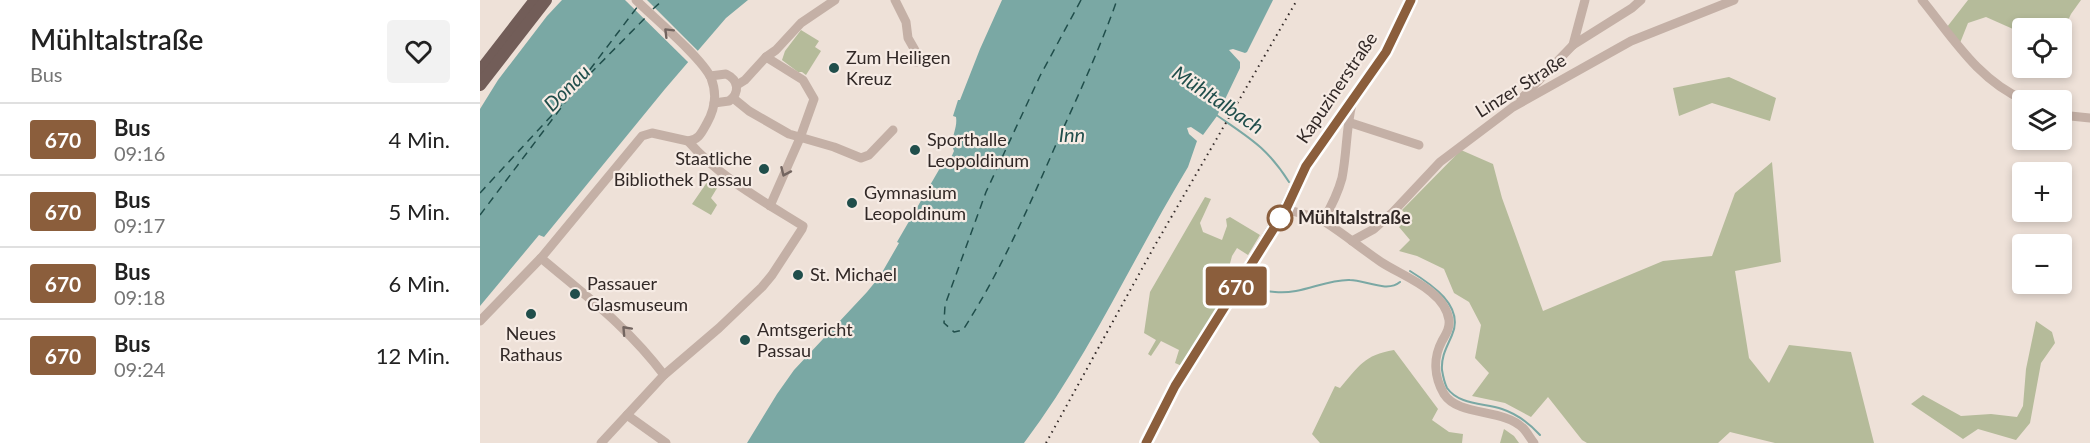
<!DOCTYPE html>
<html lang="de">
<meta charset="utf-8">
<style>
:root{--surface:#fff;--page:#f2f2f2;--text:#222;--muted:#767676;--line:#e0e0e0}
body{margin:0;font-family:Lato,sans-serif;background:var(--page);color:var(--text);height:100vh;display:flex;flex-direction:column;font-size:22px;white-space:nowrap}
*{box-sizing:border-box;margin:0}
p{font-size:20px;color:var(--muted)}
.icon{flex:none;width:33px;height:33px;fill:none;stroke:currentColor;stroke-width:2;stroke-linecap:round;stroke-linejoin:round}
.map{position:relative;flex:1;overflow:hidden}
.side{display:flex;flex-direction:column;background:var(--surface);width:480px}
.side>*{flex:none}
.badge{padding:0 12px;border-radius:4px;font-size:21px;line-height:39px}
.buttons{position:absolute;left:1532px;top:18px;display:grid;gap:12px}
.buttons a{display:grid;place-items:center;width:60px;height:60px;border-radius:6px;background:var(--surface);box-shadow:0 3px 9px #0003;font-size:30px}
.map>.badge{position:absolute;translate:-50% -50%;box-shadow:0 0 0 3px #fff}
.round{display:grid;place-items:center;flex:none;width:63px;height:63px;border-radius:6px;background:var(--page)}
.headline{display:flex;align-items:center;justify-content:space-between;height:102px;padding:0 30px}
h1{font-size:28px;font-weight:600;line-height:45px}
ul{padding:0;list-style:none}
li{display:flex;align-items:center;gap:18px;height:72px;padding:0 30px;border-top:2px solid var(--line)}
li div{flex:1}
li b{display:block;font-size:22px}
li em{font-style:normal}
li .badge{min-width:66px;font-weight:700;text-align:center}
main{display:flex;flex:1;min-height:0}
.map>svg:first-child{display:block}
.green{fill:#b5bb9a}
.water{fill:#7aa8a4}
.pier{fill:#eee1d8}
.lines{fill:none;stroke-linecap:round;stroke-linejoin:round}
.stream{stroke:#7aa8a4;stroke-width:2}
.ferry{stroke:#204e4b;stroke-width:1.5;stroke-dasharray:8 6;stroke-linecap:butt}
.minor{stroke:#c4b0a6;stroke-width:9}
.major{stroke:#725d58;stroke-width:12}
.rail{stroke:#312826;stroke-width:2;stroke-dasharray:1.5 4.5;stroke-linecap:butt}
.oneway{stroke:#736560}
.line-casing{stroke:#fff;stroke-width:14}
.line{stroke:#8b5e3c;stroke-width:9}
.poi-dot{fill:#204e4b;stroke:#f6ebe4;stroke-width:2}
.stop-dot{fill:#fff;stroke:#8b5e3c;stroke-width:3}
.labels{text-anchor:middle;stroke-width:4.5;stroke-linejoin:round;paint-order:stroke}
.poi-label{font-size:18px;fill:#312826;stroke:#f6ebe4;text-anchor:start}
.street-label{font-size:18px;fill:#312826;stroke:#f6ebe4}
.stop-label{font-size:18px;font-weight:bold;fill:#312826;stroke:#f6ebe4;text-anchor:start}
.water-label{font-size:20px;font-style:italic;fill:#204e4b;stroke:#f6ebe4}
</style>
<main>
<section class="side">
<div class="headline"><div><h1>Mühltalstraße</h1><p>Bus</p></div><a class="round"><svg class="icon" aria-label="heart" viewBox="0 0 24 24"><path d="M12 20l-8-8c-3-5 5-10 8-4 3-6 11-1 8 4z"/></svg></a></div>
<ul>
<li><span class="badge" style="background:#8b5e3c;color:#fff">670</span><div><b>Bus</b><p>09:16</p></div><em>4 Min.</em></li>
<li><span class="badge" style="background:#8b5e3c;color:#fff">670</span><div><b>Bus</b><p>09:17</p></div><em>5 Min.</em></li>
<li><span class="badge" style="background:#8b5e3c;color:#fff">670</span><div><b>Bus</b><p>09:18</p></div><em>6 Min.</em></li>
<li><span class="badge" style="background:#8b5e3c;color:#fff">670</span><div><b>Bus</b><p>09:24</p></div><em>12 Min.</em></li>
</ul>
</section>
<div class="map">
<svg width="1610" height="443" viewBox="0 0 1610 443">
<rect width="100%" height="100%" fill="#eee1d8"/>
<!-- green -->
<g class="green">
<polygon points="1488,0 1601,0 1591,14 1581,35 1581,28 1542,28 1542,33 1506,17 1488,23 1480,43 1467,27"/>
<polygon points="321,30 339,41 335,47 341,51 326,75 322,72 318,72 302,60 305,51"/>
<polygon points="1249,77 1296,98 1290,121 1232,103 1199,116 1193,88"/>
<polygon points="981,150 1013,164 1022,198 1063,311 1183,261 1232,256 1255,193 1292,162 1301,262 1255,271 1269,358 1289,383 1309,345 1371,352 1394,443 1295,443 1250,432 1238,443 1107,443 1102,440 1068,397 1051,417 1025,403 992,396 1009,373 995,358 1001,325 989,302 974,293 964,269 937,256 919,251 930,240 919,227 929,218 922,210"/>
<polygon points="232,175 242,180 231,198 237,205 231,215 212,204"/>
<polygon points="725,197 731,199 720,223 723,232 742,240 747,226 746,219 750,217 780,235 768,255 757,248 752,256 748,271 741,270 730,290 744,298 702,366 695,363 699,350 681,341 671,356 668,354 676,340 664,333 670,292"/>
<polygon points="1556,321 1572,332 1575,343 1561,363 1550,423 1536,440 1498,429 1483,439 1431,404 1443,395 1481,416 1511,414 1537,417 1543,406 1546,369"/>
<path d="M914,350L958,409L952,420L969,432L983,434L982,443H840L832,434L855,386L860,388C879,366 884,355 914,350Z"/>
<polygon points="1024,429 1034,436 1039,443 1020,443"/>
</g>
<!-- water -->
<g class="water">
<polygon points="82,0 268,0 246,18 185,89 64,237 59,235 0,306 0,109 18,80 67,16"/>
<path d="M522,0H793L767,52L765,53L753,49L749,50L760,62V68L737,116L723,135L711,127L707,128L709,134L717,141L708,167C653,258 608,358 544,443H267L297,394L314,370L387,292L400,276L419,243L417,242L460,168C470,162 469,162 474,151C469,138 478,130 476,117L473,116L478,100H480L500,49Z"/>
</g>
<!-- pier -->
<polygon class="pier" points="145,0 167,0 220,53 210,64"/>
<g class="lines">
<!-- stream -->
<g class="stream">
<path d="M735,114C769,138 786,146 809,182"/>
<path d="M930,271C951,284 985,306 972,335C967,347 961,356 962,370C963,376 964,382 967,388C979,405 1004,403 1022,409C1037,414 1050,424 1060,435"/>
<path d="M764,280C774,286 784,292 795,292C822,295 845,279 870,280C885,280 907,293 920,282"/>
</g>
<!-- ferry -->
<g class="ferry">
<path d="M601,0L560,76L506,192L465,305L464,323L474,332L483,330C520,272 547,211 574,149C596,100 619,51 637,0"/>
<polyline points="173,9 183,0"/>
<polyline points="100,84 168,15"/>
<polyline points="0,193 85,101"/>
<polyline points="0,215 158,6"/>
</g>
<!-- minor -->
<g class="minor">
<polyline points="415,0 426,22 428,38 436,52 436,62"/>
<path d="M1442,0C1473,38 1498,80 1544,100"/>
<polyline points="1093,45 1105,0"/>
<polyline points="286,57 323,80 334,99 320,138 290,206"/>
<path d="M230,76L246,74C259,80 260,93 249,101L234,103"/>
<polyline points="257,85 265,80 286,57 296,50 321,23 355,0"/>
<polyline points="253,98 269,111 309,134 354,147 381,158 389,155 413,130"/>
<polyline points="1041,99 1093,45 1152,8 1161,0"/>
<polyline points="1581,115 1610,118"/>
<polyline points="868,122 939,145"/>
<path d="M805,209C818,213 833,215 845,222C864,234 882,249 901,262C922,276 965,290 969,320C970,328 966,334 962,341C953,358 954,377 964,394C979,417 1023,408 1043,428C1047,432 1050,438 1054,443"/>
<path d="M843,221C851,207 858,193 862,178C867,153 866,128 872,104"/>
<polyline points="872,241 894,229 913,212 960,162 1033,107 1151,41 1254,0"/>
<path d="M61,258C107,297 147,326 184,375"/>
<path d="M0,321L61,258L162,136L172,133L208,141C219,140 222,132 227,123C235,109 237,93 231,78C222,58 173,17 156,0"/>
<polyline points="147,415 186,443"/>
<path d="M121,443L184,375L239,328L282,287L292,275L322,229L323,226C283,201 239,177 208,141"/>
</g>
<!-- major -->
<g class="major">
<polyline points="0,71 55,0"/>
<polyline points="0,85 66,0"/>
<polyline points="666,443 695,386 805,209 826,166 906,52 931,0"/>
</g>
<!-- rail -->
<polyline class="rail" points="566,443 674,247 817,0"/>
</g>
<!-- one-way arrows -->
<defs><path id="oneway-chevron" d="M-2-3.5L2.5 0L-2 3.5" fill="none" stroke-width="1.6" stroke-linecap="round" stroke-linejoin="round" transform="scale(1.5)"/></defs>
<g class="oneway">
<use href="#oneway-chevron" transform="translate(188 32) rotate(-135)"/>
<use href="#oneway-chevron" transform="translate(305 172) rotate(114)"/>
<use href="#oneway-chevron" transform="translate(146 330) rotate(-133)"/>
</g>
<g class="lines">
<defs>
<polyline id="line" points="666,443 695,386 806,209 826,166 906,52 931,0"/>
</defs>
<!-- line casing -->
<use href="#line" class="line-casing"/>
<!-- line -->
<use href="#line" class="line"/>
</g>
<!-- markers -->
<g class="poi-dot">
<circle cx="354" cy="68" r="6"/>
<circle cx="435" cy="150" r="6"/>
<circle cx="284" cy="169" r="6"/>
<circle cx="372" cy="203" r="6"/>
<circle cx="318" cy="275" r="6"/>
<circle cx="95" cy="294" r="6"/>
<circle cx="51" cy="314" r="6"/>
<circle cx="265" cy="340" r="6"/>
</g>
<circle class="stop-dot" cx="800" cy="218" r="12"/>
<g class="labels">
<!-- poi labels -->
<g class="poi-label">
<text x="366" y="64">Zum Heiligen<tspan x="366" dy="21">Kreuz</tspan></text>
<text x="447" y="146">Sporthalle<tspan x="447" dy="21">Leopoldinum</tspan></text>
<text x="272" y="165" text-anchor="end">Staatliche<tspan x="272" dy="21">Bibliothek Passau</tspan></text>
<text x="384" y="199">Gymnasium<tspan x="384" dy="21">Leopoldinum</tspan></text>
<text x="330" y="281">St. Michael</text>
<text x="107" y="290">Passauer<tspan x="107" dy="21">Glasmuseum</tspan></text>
<text x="277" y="336">Amtsgericht<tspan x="277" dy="21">Passau</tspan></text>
<text x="51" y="340" text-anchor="middle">Neues<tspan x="51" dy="21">Rathaus</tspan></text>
</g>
<!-- street labels -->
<g class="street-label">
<text transform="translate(1041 86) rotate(-32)" y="6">Linzer Straße</text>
<text transform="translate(857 88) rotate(-56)" y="6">Kapuzinerstraße</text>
</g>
<!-- stop labels -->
<g class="stop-label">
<text x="818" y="224">Mühltalstraße</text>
</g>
<!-- water labels -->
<g class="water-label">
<text transform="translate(87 88) rotate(-45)" y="7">Donau</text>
<text transform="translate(738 100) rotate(34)" y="7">Mühltalbach</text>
<text x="592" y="142">Inn</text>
</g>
</g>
</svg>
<div class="buttons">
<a><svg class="icon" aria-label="locate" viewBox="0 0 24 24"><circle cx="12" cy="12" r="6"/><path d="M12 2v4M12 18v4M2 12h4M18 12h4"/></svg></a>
<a><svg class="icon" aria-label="layers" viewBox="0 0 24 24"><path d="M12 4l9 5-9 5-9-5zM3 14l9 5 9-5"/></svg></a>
<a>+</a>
<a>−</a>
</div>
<b class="badge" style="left:756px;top:286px;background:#8b5e3c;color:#fff">670</b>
</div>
</main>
